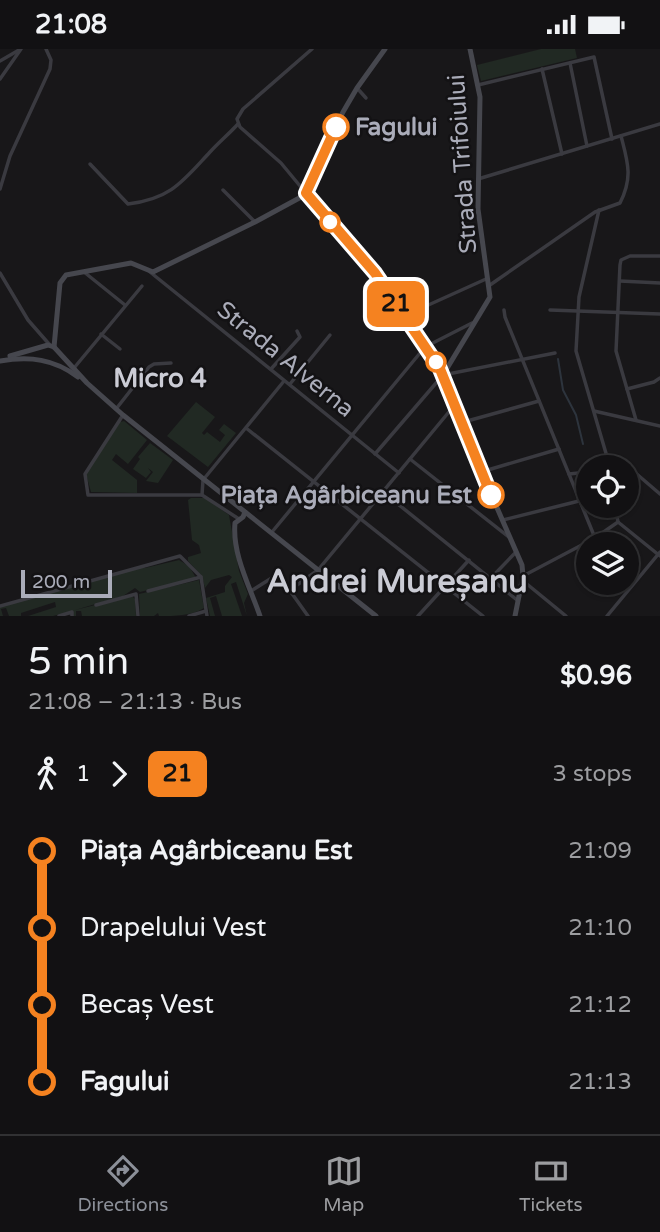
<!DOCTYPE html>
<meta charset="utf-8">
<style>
:root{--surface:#121113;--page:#1b1a1c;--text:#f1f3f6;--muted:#9c9da0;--line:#313133;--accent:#8c9099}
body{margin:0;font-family:"Varela Round",sans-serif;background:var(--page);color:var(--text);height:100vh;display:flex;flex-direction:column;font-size:26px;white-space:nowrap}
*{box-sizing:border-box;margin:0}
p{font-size:23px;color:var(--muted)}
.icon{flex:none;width:38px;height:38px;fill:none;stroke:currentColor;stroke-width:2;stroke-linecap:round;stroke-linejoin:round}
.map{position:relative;height:567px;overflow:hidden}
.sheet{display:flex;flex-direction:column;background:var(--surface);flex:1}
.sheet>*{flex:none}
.badge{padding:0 14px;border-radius:10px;font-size:24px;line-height:46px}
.buttons{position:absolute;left:576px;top:406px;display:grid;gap:14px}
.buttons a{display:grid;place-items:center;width:63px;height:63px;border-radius:50%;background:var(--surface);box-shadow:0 2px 5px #0004,0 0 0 2px var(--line);font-size:35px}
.scale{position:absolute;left:21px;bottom:18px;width:91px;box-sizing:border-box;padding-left:7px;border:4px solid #aaacb9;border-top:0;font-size:19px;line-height:24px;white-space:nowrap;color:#aaacb9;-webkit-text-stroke:5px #131214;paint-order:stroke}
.map>.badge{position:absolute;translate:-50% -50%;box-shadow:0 0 0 4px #fff}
.legs{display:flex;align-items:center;gap:10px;height:77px;padding:0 28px;font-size:23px}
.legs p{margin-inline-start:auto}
.head{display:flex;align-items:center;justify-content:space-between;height:119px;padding:0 28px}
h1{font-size:38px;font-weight:600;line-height:52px}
ul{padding:0 28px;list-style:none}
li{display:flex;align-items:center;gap:24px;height:77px;font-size:26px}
li i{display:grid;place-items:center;width:10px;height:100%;margin:0 9px;background:currentColor}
li i::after{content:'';width:18px;height:18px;margin:-9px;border:5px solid;border-radius:50%;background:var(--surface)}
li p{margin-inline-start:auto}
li:first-child i{background:linear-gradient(#0000 50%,currentColor 0)}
li:last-child i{background:linear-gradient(currentColor 50%,#0000 0)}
.status{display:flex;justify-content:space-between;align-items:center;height:49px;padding:0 35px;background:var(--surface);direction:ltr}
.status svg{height:19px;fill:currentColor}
.tabs{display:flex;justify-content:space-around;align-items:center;height:98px;border-top:2px solid var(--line);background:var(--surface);font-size:19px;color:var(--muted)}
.tabs a{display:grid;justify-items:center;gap:4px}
.tabs .active{color:var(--accent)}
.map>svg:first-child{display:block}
.green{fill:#212923}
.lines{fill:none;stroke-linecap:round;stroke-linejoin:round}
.stream{stroke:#2d343d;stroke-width:2}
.street{stroke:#3a3a40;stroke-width:3.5}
.secondary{stroke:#46474e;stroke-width:5}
.line-1-casing{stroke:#fff;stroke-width:16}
.line-1{stroke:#f58220;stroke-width:10}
.stop-1-dot{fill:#fff;stroke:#f58220;stroke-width:3.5}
.labels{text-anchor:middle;stroke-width:5;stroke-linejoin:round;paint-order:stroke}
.stop-label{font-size:24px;font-weight:bold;fill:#aaacb9;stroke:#131214;text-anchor:start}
.street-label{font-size:24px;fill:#aaacb9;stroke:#131214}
.neighbourhood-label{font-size:26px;font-weight:bold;fill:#cbccd5;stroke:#131214}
.district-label{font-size:32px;font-weight:bold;fill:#cbccd5;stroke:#131214}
</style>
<div class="status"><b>21:08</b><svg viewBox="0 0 49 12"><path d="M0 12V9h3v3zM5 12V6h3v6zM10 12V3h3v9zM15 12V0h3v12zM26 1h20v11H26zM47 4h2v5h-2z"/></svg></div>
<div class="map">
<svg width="660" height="567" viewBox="0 0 660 567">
<rect width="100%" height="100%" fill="#181719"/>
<!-- green -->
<g class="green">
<polygon points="541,0 575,0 577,9 481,32 477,16"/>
<polygon points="196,353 215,368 202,384 204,386 207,383 220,393 225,386 219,381 224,375 236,384 208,418 167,387"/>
<polygon points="124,372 147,391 128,415 116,405 112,411 137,431 137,444 91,443 86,425 120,373"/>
<polygon points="150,394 173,411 158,434 146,432 153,423 148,419 151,423 146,429 133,420 140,410 138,408"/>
<polygon points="191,449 205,449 229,466 239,522 248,545 244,554 247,567 236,533 231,535 242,567 222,567 216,547 210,549 215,567 210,567 206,549 225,543 225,537 232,528 229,526 211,531 205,539 202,527 188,512 188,508 201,504 199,496 192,491 188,451"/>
<polygon points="179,511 189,517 196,529 140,543 135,539 123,547 75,561 132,547 135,550 136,567 82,567 81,562 76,562 76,567 73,567 73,562 53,567 28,567 56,558 55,553 21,564 21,567 9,567 6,559 1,560 3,567 0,567 0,558 141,518 145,519"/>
<path d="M199,531L204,559C191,567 175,567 159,567L158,564L154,567H140L139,545Z"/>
</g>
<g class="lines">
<!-- stream -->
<polyline class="stream" points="558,310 563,341 576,366 583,395"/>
<!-- street -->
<g class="street">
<polyline points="0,12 19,1"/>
<polyline points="570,14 587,97"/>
<polyline points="542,20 562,105"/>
<polyline points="0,30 21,0"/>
<polyline points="478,36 594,8 612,90"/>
<polyline points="357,39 366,49"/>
<path d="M90,115L128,155C171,150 183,132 210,103C219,93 229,85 238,75"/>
<polyline points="478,130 660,75"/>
<polyline points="0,140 10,107 50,20 51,11 46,0"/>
<polyline points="223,141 255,173"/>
<polyline points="305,143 281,114 240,78 237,70 243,60 312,0"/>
<polyline points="599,161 579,248 576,302 610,418"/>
<polyline points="84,223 125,256"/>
<polyline points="150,223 399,424"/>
<polyline points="0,224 28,271 49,295"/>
<polyline points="620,232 660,234"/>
<path d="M490,236L595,163L620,154C633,128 628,114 621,87"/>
<polyline points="504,261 505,268 595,489"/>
<polyline points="550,261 660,265"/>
<polyline points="404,267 486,230"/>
<polyline points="101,285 120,300"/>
<polyline points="74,319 142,237"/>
<polyline points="271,320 300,288 297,282"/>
<polyline points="290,335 330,286"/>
<polyline points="627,340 654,333 660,329"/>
<polyline points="116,360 149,318 154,315 171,314"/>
<polyline points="594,362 660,377"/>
<polyline points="123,366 85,425 88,446 202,446 239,470"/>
<polyline points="636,371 616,302 620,216 621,211 630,207 660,207"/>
<polyline points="460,374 539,352"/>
<polyline points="246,379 483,567"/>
<polyline points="375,405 443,326 555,304"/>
<polyline points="410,410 510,489"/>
<polyline points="617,418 632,421 660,445"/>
<polyline points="481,423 559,400"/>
<polyline points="569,425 588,423"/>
<polyline points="383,443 517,551"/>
<polyline points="202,446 203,431 284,332"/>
<polyline points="615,457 618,473"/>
<polyline points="503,471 579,452"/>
<polyline points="618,473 660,507"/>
<polyline points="272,483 425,298 472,274"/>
<polyline points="523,527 595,489 618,473"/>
<polyline points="491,529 516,503"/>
<polyline points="522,531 566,567"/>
<polyline points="290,541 318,521 453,358"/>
<polyline points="148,542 201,528"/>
<polyline points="251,542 278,525 308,567"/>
<polyline points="96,556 136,545 138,567"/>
<polyline points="0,557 180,507 201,528 207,567"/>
<polyline points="59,567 72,563 72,567"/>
<polyline points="189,567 206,562"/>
<polyline points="418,567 469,511"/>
<polyline points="607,567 660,503"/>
</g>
<!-- secondary -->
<g class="secondary">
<polyline points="306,144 375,224 440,320 460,374 522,516 523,527 515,567"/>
<polyline points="54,298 60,234 66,226 131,214 153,223 255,173 303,147 343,63 357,39 385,0"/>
<polyline points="54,298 87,334 123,366 376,567"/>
<polyline points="10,307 48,296 54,298"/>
<path d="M0,312C30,307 54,310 78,328"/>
<polyline points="443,326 490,248 478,160 480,48 470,0"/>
<path d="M245,463L243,468L235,474C232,505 250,538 260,567"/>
</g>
</g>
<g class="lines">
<defs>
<polyline id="line-1" points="336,78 306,144 375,224 440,320 491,446"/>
</defs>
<!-- line-1 casing -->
<use href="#line-1" class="line-1-casing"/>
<!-- line-1 -->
<use href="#line-1" class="line-1"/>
</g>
<!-- markers -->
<g class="stop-1-dot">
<circle cx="336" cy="78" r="12"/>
<circle cx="330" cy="173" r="9"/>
<circle cx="436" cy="313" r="9"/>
<circle cx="491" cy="446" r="12"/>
</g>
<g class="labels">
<!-- stop labels -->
<g class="stop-label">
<text x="355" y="86">Fagului</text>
<text x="472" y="454" text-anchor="end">Piața Agârbiceanu Est</text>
</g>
<!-- street labels -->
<g class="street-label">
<text transform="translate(462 115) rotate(-94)" y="8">Strada Trifoiului</text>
<text transform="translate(286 310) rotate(39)" y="8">Strada Alverna</text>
</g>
<!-- neighbourhood labels -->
<g class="neighbourhood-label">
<text x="160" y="338">Micro 4</text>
</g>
<!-- district labels -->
<g class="district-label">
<text x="397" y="543">Andrei Mureșanu</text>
</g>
</g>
</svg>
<div class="buttons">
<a><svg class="icon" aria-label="locate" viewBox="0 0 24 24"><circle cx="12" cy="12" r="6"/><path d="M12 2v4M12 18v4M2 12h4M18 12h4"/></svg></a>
<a><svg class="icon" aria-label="layers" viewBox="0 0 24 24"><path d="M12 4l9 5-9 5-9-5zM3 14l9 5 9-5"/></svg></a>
</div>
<div class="scale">200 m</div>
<b class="badge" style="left:396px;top:255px;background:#f58220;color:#111">21</b>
</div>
<section class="sheet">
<div class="head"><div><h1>5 min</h1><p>21:08 – 21:13 · Bus</p></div><b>$0.96</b></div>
<div class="legs"><svg class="icon" aria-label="walk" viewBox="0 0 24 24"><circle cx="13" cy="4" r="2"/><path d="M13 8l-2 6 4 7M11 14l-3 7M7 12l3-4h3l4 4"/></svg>1<svg class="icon" aria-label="forward" viewBox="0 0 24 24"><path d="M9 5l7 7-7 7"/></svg><b class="badge" style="background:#f58220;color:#111">21</b><p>3 stops</p></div>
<ul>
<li><i style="color:#f58220"></i><b>Piața Agârbiceanu Est</b><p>21:09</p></li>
<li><i style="color:#f58220"></i><span>Drapelului Vest</span><p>21:10</p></li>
<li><i style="color:#f58220"></i><span>Becaș Vest</span><p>21:12</p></li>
<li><i style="color:#f58220"></i><b>Fagului</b><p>21:13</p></li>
</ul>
</section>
<nav class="tabs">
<a class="active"><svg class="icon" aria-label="directions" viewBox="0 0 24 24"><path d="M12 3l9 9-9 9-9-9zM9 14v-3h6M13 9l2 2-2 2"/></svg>Directions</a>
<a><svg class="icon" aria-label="map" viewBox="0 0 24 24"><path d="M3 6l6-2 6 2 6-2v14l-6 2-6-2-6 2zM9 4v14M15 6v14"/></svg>Map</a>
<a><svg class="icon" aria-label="tickets" viewBox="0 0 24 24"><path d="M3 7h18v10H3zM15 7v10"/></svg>Tickets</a>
</nav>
